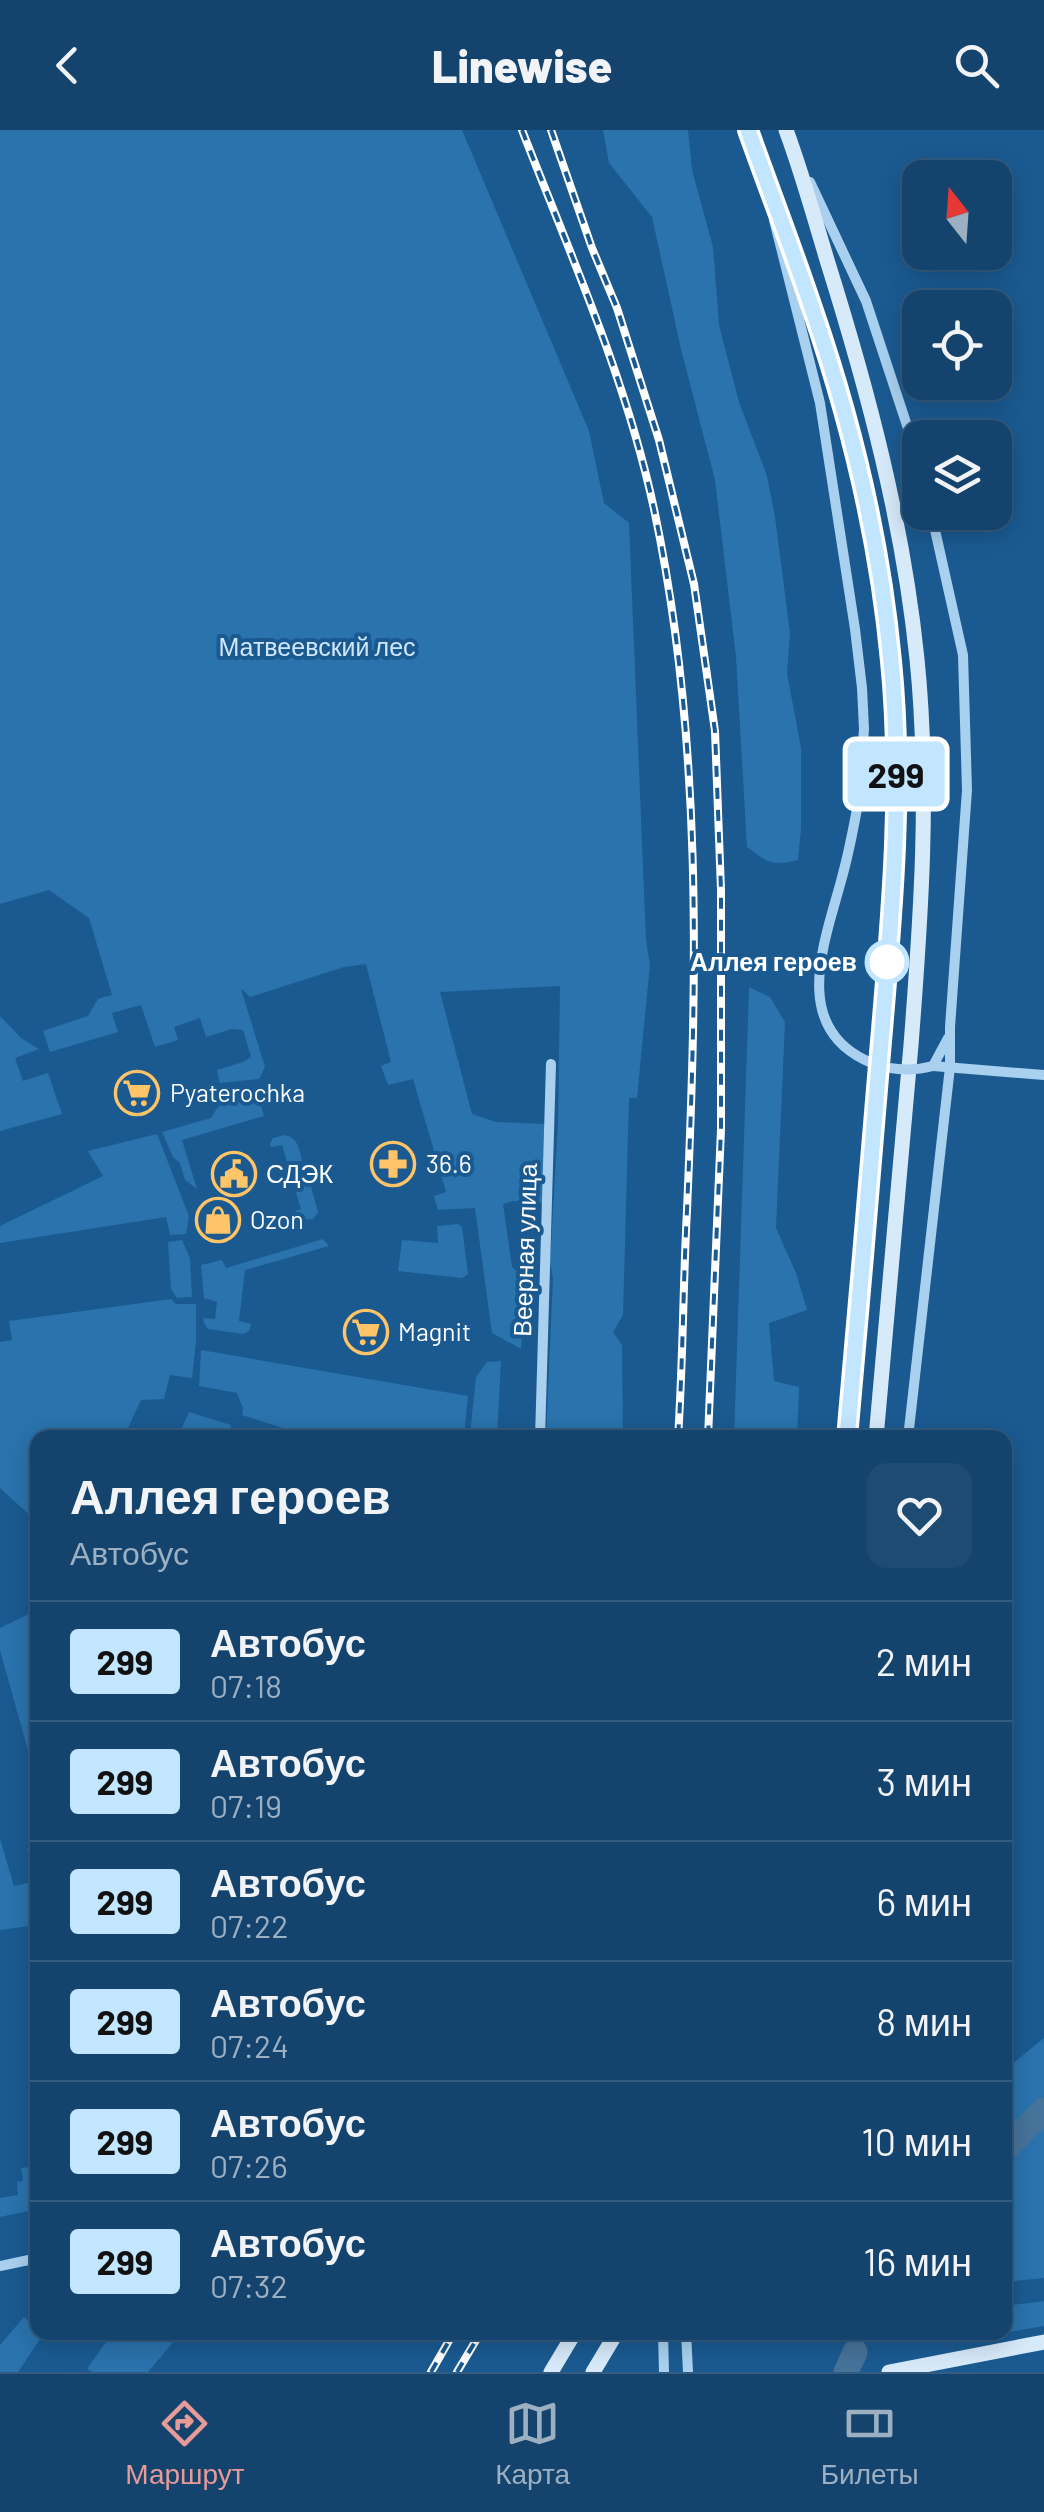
<!DOCTYPE html>
<html lang="ru">
<meta charset="utf-8">
<style>
:root{--surface:#14446d;--page:#1d4b72;--text:#f1f3f6;--muted:#9db0c2;--line:#335c80;--accent:#e69b98}
body{margin:0;font-family:Barlow,sans-serif;background:var(--page);color:var(--text);height:100vh;display:flex;flex-direction:column;font-size:38px;white-space:nowrap}
*{box-sizing:border-box;margin:0}
p{font-size:32px;color:var(--muted)}
.icon{flex:none;width:55px;height:55px;fill:none;stroke:currentColor;stroke-width:2;stroke-linecap:round;stroke-linejoin:round}
.map{position:relative;flex:1;overflow:hidden}
.details{position:absolute;left:30px;top:1300px;width:982px;height:910px;display:flex;flex-direction:column;background:var(--surface);border-radius:20px;box-shadow:0 5px 25px #0003,0 0 0 2px var(--line)}
.details>*{flex:none}
.badge{padding:0 20px;border-radius:8px;font-size:35px;line-height:65px}
.needle{width:65px;rotate:343deg}
.tools{position:absolute;left:902px;top:30px;display:grid;gap:20px}
.tools a{display:grid;place-items:center;width:110px;height:110px;border-radius:20px;background:var(--surface);box-shadow:0 5px 25px #0003,0 0 0 2px var(--line);font-size:50px}
.map>.badge{position:absolute;translate:-50% -50%;box-shadow:0 0 0 5px #fff}
.round{display:grid;place-items:center;flex:none;width:105px;height:105px;border-radius:20px;background:var(--page)}
.head{display:flex;align-items:center;justify-content:space-between;height:170px;padding:0 40px}
h1{font-size:48px;font-weight:800;line-height:75px}
ul{padding:0;list-style:none}
li{display:flex;align-items:center;gap:30px;height:120px;padding:0 40px;border-top:2px solid var(--line)}
li div{flex:1}
li b{display:block;font-size:38px}
li em{font-style:normal}
li .badge{min-width:110px;font-weight:700;text-align:center}
header{display:flex;justify-content:space-between;align-items:center;height:130px;padding:0 40px;background:var(--surface);font-size:45px;font-weight:800}
.tabs{display:flex;justify-content:space-around;align-items:center;height:140px;border-top:2px solid var(--line);background:var(--surface);font-size:28px;color:var(--muted)}
.tabs a{display:grid;justify-items:center;gap:5px}
.tabs .on{color:var(--accent)}
.map>svg:first-child{display:block}
.green{fill:#2a73ad}
.lines{fill:none;stroke-linecap:round;stroke-linejoin:round}
.river{stroke:#46739a;stroke-width:25}
.street{stroke:#a9d0ef;stroke-width:10}
.secondary{stroke:#d7eafa;stroke-width:15}
.rail-casing{stroke:#fff;stroke-width:8}
.rail{stroke:#1a5a91;stroke-width:4;stroke-dasharray:11;stroke-linecap:butt}
.street-bridge{stroke:#a9d0ef;stroke-width:10}
.line-casing{stroke:#fff;stroke-width:22}
.line{stroke:#c2e6ff;stroke-width:15}
.stop-dot{fill:#fff;stroke:#c2e6ff;stroke-width:5}
.labels{text-anchor:middle;stroke-width:8;stroke-linejoin:round;paint-order:stroke}
.park-label{font-size:25px;fill:#d0e7fb;stroke:#1a5a91}
.stop-label{font-size:25px;font-weight:bold;fill:#fff;stroke:#1a5a91;text-anchor:end}
.poi-label{font-size:25px;fill:#fff;stroke:#1a5a91;text-anchor:start}
.street-label{font-size:25px;fill:#fff;stroke:#1a5a91}
</style>
<header><svg class="icon" aria-label="back" viewBox="0 0 24 24"><path d="M15 5l-7 7 7 7"/></svg>Linewise<svg class="icon" aria-label="search" viewBox="0 0 24 24"><circle cx="10" cy="10" r="6"/><path d="M15 15l6 6"/></svg></header>
<div class="map">
<svg width="1044" height="2242" viewBox="0 0 1044 2242">
<rect width="100%" height="100%" fill="#1a5a91"/>
<!-- green -->
<g class="green">
<polygon points="0,0 462,0 589,301 604,373 629,393 646,811 650,834 637,968 629,968 623,1185 613,1202 622,1215 623,1307 546,1307 553,1148 550,1132 558,994 560,856 440,862 472,984 496,992 548,994 547,1074 513,1071 503,1074 512,1137 525,1149 521,1219 492,1203 475,1078 438,1080 434,1066 446,1062 413,949 388,955 381,936 391,932 366,834 344,837 250,867 241,859 265,937 259,949 220,953 217,940 243,932 251,927 243,900 232,899 206,907 200,888 174,897 178,910 155,917 141,875 112,883 118,902 50,922 43,901 88,886 98,869 112,865 89,788 49,760 0,774"/>
<path d="M603,0H688L692,40L713,117L719,195L739,272L767,346L775,387L790,503L787,543L801,618V699L798,730C773,736 767,733 747,717L736,527L715,350L681,219L652,87L609,33Z"/>
<polygon points="749,857 770,867 785,892 776,1098 796,1143 807,1180 769,1193 774,1251 799,1257 797,1307 734,1307"/>
<polygon points="0,886 21,908 39,919 15,928 23,951 48,943 62,984 0,1001"/>
<path d="M257,962L264,986L182,1010L197,1059L185,1050L180,1033L173,1027L162,1002L211,988C226,963 230,967 257,962Z"/>
<polygon points="157,1004 189,1086 186,1104 170,1105 166,1087 0,1113 0,1096 103,1046 88,1021"/>
<path d="M285,1005C298,1008 299,1018 302,1030L294,1034L298,1049L308,1046L318,1082L313,1089H298L295,1081L301,1079L282,1015L271,1017L270,1014L273,1008Z"/>
<polygon points="458,1094 462,1097 468,1144 462,1148 398,1141 402,1110 438,1113 437,1096"/>
<polygon points="323,1109 329,1116 245,1140 239,1191 251,1194 249,1201 243,1204 208,1199 204,1193 203,1188 215,1189 217,1172 204,1168 201,1135 222,1130 226,1138"/>
<polygon points="182,1110 190,1128 192,1167 177,1168 171,1159 168,1112"/>
<polygon points="171,1169 176,1174 196,1174 196,1212 192,1248 170,1245 164,1269 141,1270 127,1300 140,1307 38,1308 37,1392 0,1358 0,1212 12,1210 9,1191"/>
<polygon points="201,1220 468,1266 464,1307 311,1307 242,1285 243,1278 237,1263 199,1256"/>
<polygon points="501,1231 497,1307 473,1307 470,1304 476,1247 487,1232"/>
<polygon points="189,1282 231,1295 228,1307 178,1307"/>
<polygon points="37,1480 37,1653 0,1520 0,1498"/>
<polygon points="0,1709 14,1756 36,1751 27,1718 37,1714 37,1790 30,1796 0,1800"/>
<polygon points="1044,1908 1044,2148 1005,2152 1005,1940"/>
<polygon points="37,2036 37,2079 0,2087 0,2068 18,2065 17,2052 23,2051 21,2038"/>
<polygon points="1044,2171 1044,2196 985,2206 985,2203 1005,2202 1005,2176"/>
<polygon points="24,2187 37,2198 38,2202 44,2203 18,2242 0,2242 0,2215"/>
<polygon points="113,2202 181,2202 181,2203 148,2242 93,2242 87,2239"/>
</g>
<g class="lines">
<!-- river -->
<g class="river">
<polyline points="1005,2019 1044,1980"/>
<polyline points="846,2242 855,2222"/>
</g>
<!-- street -->
<g class="street">
<polyline points="810,52 866,171 920,335"/>
<polyline points="774,90 820,273 855,499 862,558 864,599 859,668"/>
<polyline points="948,908 933,936 1044,945"/>
<polyline points="540,1308 551,934"/>
<polyline points="908,1308 950,937 950,897 967,660 963,525 931,382"/>
<polyline points="0,2136 38,2128"/>
<polyline points="663,2202 664,2242"/>
<polyline points="686,2202 688,2242"/>
</g>
<!-- secondary -->
<g class="secondary">
<path d="M748,0C769,59 792,118 812,178C851,291 880,412 891,531C903,659 891,788 881,916C870,1046 859,1177 847,1308"/>
<path d="M786,0C802,43 814,87 827,130C868,261 903,392 917,529C930,657 921,787 911,915C900,1046 888,1177 876,1308"/>
<polyline points="551,2242 575,2202"/>
<polyline points="593,2242 617,2202"/>
<polyline points="889,2242 1044,2212"/>
</g>
<defs>
<g id="rail">
<path d="M522,0C570,124 626,248 654,379C703,609 697,847 687,1080C683,1156 683,1232 678,1308"/>
<polyline points="551,0 592,118 617,178 659,310 694,454 715,601 721,760 721,999 708,1308"/>
<polyline points="431,2242 454,2202"/>
<polyline points="457,2242 481,2202"/>
</g>
</defs>
<!-- rail casing -->
<use href="#rail" class="rail-casing"/>
<!-- rail -->
<use href="#rail" class="rail"/>
<!-- street-bridge -->
<path class="street-bridge" d="M859,668C854,696 849,723 841,751C825,811 791,894 865,930C885,940 911,942 933,936"/>
</g>
<g class="lines">
<defs>
<path id="line" d="M748,0C769,59 792,118 812,178C851,291 880,412 891,531C904,661 891,794 880,923C869,1051 859,1180 847,1308"/>
</defs>
<!-- line casing -->
<use href="#line" class="line-casing"/>
<!-- line -->
<use href="#line" class="line"/>
</g>
<!-- icons -->
<defs>
<symbol id="supermarket-ring" viewBox="-11 -11 22 22"><circle r="9.5" fill="#1a5a91" stroke="#ffc467" stroke-width="1.5"/><path d="M-6-5.5h2.5l.6 2H6L4.5 2H-2.5L-4.4-4H-6ZM-1.5 3.2a1.3 1.3 0 1 0 .1 0ZM3 3.2a1.3 1.3 0 1 0 .1 0Z" fill="#ffc467"/></symbol>
<symbol id="pharmacy-ring" viewBox="-11 -11 22 22"><circle r="9.5" fill="#1a5a91" stroke="#ffc467" stroke-width="1.5"/><path d="M-2-6h4v4h4v4h-4v4h-4v-4h-4v-4h4Z" fill="#ffc467"/></symbol>
<symbol id="civic-ring" viewBox="-11 -11 22 22"><circle r="9.5" fill="#1a5a91" stroke="#ffc467" stroke-width="1.5"/><path d="M-.6-6.5H3V-4.5H.6V-3L4-1V1h2V6H-6V1h2V-1L-.6-3ZM-1.2 2.5V6h2.4V2.5Z" fill="#ffc467"/></symbol>
<symbol id="shop-ring" viewBox="-11 -11 22 22"><circle r="9.5" fill="#1a5a91" stroke="#ffc467" stroke-width="1.5"/><path d="M-5-2.5h2.3a2.7 3.5 0 0 1 5.4 0H5L5.5 6h-11ZM-1.5-2.5h3a1.5 2.3 0 0 0-3 0Z" fill="#ffc467"/></symbol>
</defs>
<g fill-rule="evenodd">
<use href="#supermarket-ring" x="112" y="938" width="50" height="50"/>
<use href="#pharmacy-ring" x="368" y="1009" width="50" height="50"/>
<use href="#civic-ring" x="209" y="1019" width="50" height="50"/>
<use href="#shop-ring" x="193" y="1065" width="50" height="50"/>
<use href="#supermarket-ring" x="341" y="1177" width="50" height="50"/>
</g>
<!-- markers -->
<circle class="stop-dot" cx="887" cy="832" r="20"/>
<g class="labels">
<!-- park labels -->
<g class="park-label">
<text x="317" y="526">Матвеевский лес</text>
</g>
<!-- stop labels -->
<g class="stop-label">
<text x="857" y="841">Аллея героев</text>
</g>
<!-- poi labels -->
<g class="poi-label">
<text x="170" y="972">Pyaterochka</text>
<text x="426" y="1043">36.6</text>
<text x="266" y="1053">СДЭК</text>
<text x="250" y="1099">Ozon</text>
<text x="398" y="1211">Magnit</text>
</g>
<!-- street labels -->
<g class="street-label">
<text transform="translate(525 1120) rotate(-88)" y="9">Веерная улица</text>
</g>
</g>
</svg>
<div class="tools">
<a><svg class="needle" viewBox="-14 -14 28 28"><path d="M0-13l5 13h-10z" fill="#e53935"/><path d="M0 13l5-13h-10z" fill="#9db0c2"/></svg></a>
<a><svg class="icon" aria-label="locate" viewBox="0 0 24 24"><circle cx="12" cy="12" r="6"/><path d="M12 2v4M12 18v4M2 12h4M18 12h4"/></svg></a>
<a><svg class="icon" aria-label="layers" viewBox="0 0 24 24"><path d="M12 4l9 5-9 5-9-5zM3 14l9 5 9-5"/></svg></a>
</div>
<b class="badge" style="left:896px;top:644px;background:#c2e6ff;color:#111">299</b>
<section class="details">
<div class="head"><div><h1>Аллея героев</h1><p>Автобус</p></div><a class="round"><svg class="icon" aria-label="heart" viewBox="0 0 24 24"><path d="M12 20l-8-8c-3-5 5-10 8-4 3-6 11-1 8 4z"/></svg></a></div>
<ul>
<li><span class="badge" style="background:#c2e6ff;color:#111">299</span><div><b>Автобус</b><p>07:18</p></div><em>2 мин</em></li>
<li><span class="badge" style="background:#c2e6ff;color:#111">299</span><div><b>Автобус</b><p>07:19</p></div><em>3 мин</em></li>
<li><span class="badge" style="background:#c2e6ff;color:#111">299</span><div><b>Автобус</b><p>07:22</p></div><em>6 мин</em></li>
<li><span class="badge" style="background:#c2e6ff;color:#111">299</span><div><b>Автобус</b><p>07:24</p></div><em>8 мин</em></li>
<li><span class="badge" style="background:#c2e6ff;color:#111">299</span><div><b>Автобус</b><p>07:26</p></div><em>10 мин</em></li>
<li><span class="badge" style="background:#c2e6ff;color:#111">299</span><div><b>Автобус</b><p>07:32</p></div><em>16 мин</em></li>
</ul>
</section>
</div>
<nav class="tabs">
<a class="on"><svg class="icon" aria-label="directions" viewBox="0 0 24 24"><path d="M12 3l9 9-9 9-9-9zM9 14v-3h6M13 9l2 2-2 2"/></svg>Маршрут</a>
<a><svg class="icon" aria-label="map" viewBox="0 0 24 24"><path d="M3 6l6-2 6 2 6-2v14l-6 2-6-2-6 2zM9 4v14M15 6v14"/></svg>Карта</a>
<a><svg class="icon" aria-label="tickets" viewBox="0 0 24 24"><path d="M3 7h18v10H3zM15 7v10"/></svg>Билеты</a>
</nav>
